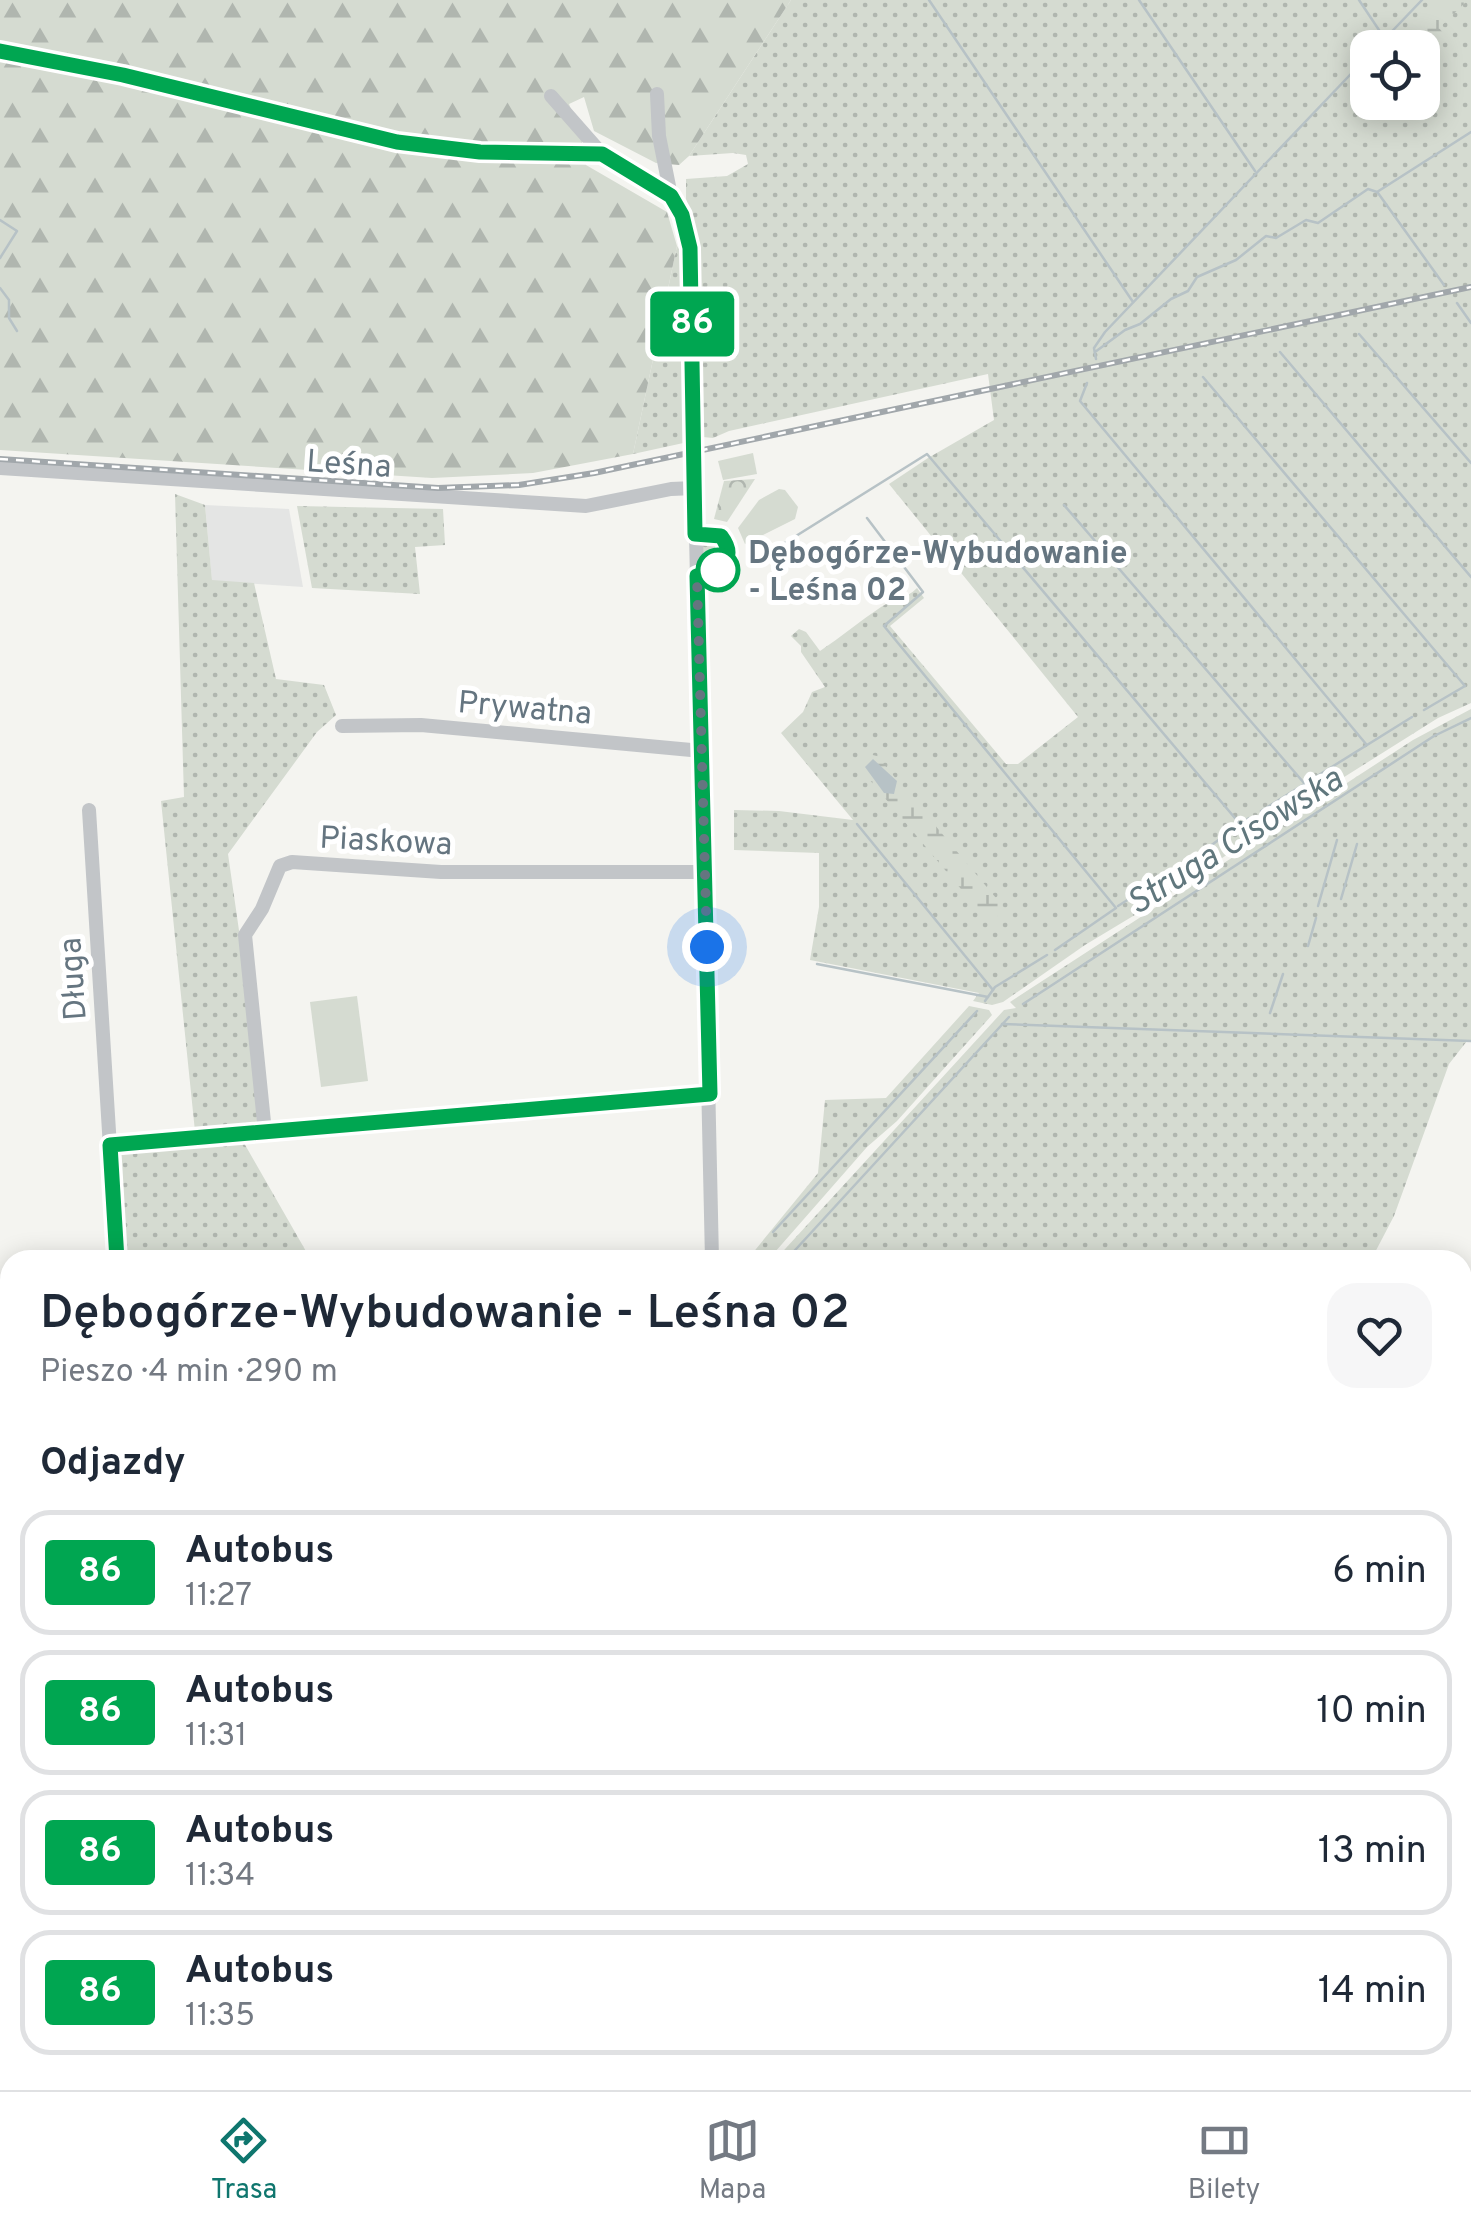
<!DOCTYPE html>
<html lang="pl">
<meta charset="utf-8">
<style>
:root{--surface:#fff;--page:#f6f6f7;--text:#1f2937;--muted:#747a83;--line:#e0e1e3;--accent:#0f766e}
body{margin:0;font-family:Overpass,sans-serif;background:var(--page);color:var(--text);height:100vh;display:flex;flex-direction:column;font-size:38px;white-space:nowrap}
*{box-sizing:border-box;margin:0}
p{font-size:32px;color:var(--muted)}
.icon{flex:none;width:55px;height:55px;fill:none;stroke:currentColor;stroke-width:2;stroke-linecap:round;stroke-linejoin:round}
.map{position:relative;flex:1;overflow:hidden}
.sheet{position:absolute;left:0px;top:1250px;width:1472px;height:840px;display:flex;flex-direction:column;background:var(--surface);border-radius:30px 30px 0 0;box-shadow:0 5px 25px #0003}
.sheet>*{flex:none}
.badge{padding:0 20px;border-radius:8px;font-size:35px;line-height:65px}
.fabs{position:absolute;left:1350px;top:30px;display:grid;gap:20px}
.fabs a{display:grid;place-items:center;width:90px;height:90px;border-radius:20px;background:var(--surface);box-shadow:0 5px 25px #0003;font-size:50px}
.you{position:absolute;width:50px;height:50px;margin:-25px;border:8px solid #fff;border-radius:50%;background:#1a73e8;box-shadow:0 0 0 15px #1a73e833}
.map>.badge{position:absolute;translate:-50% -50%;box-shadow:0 0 0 5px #fff}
h2{padding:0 40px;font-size:38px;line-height:90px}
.round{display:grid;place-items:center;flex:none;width:105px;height:105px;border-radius:30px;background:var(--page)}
.headline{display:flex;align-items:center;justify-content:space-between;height:170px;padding:0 40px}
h1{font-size:48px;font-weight:600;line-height:75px}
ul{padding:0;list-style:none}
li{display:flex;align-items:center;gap:30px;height:125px;margin:0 20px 15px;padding:0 20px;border:5px solid var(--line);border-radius:30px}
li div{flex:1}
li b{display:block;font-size:38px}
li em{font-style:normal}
li .badge{min-width:110px;font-weight:700;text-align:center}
.dock{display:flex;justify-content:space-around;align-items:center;height:140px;border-top:2px solid var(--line);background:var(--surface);font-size:28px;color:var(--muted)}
.dock a{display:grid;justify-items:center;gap:5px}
.dock .current{color:var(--accent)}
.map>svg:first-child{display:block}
.built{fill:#e4e5e4}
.grass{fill:url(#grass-dots);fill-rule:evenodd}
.forest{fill:url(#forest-firs)}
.wetland{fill:url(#wetland-marsh)}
.park{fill:url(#park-crowns)}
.pitch{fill:#d5dbd1}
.water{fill:url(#water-ripples)}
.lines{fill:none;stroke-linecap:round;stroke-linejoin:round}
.stream{stroke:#b7c2c6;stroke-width:2.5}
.canal{stroke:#b7c2c6;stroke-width:10}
.major-casing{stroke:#b3b7ba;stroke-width:20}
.minor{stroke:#c2c5c8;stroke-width:14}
.major{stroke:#fff;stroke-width:18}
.rail-casing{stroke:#a1a7ab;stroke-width:6}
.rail{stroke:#fff;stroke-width:2.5;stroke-dasharray:8;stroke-linecap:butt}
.line-casing{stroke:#fff;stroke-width:22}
.line{stroke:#00a651;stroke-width:15}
.walk{stroke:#657580;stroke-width:10;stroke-dasharray:0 18}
.stop-dot{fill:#fff;stroke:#00a651;stroke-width:5}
.labels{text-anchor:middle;stroke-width:10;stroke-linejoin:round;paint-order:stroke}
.street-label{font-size:32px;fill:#657580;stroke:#fff}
.stop-label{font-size:32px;font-weight:bold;fill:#657580;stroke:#fff;text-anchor:start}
.water-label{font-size:35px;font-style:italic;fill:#60777d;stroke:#fff}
</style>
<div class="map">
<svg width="1471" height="2090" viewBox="0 0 1471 2090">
<defs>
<pattern id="grass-dots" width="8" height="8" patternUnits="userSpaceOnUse" patternTransform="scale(2.5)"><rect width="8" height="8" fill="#d5dbd1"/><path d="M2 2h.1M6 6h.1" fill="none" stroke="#b0b6af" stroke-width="1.8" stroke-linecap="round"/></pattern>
<pattern id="forest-firs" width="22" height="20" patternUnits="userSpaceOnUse" patternTransform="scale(2.5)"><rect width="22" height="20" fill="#d5dbd1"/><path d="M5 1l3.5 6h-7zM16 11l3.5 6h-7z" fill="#b0b6af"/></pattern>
<pattern id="wetland-marsh" width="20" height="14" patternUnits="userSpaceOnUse" patternTransform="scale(2.5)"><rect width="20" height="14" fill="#d5dbd1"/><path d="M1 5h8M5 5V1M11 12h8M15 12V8" fill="none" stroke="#b0b6af"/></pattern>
<pattern id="park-crowns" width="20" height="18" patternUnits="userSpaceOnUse" patternTransform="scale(2.5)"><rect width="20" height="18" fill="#d5dbd1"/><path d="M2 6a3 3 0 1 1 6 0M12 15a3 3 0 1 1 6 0" fill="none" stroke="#b0b6af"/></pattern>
<pattern id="water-ripples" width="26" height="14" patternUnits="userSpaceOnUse" patternTransform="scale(2.5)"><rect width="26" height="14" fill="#b7c2c6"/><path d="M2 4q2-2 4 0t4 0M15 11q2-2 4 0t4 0" fill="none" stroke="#98a2a6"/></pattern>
</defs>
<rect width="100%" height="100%" fill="#f4f4f0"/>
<!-- built -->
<g class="built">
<polygon points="205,505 289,509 303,587 212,581"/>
<polygon points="597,2080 695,2080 689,2090 593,2090"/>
</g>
<!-- grass -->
<g class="grass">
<path d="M791,0H1471V703L1438,718L1314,796L1163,898L1085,945L1003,1002L992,1005L973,1001L979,993L810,960L819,907V853L734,850V810L779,811L853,820L781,733L803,712L812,692L825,687L801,652V646L791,636L799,629L806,632L820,651C841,637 860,621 881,607C894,599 906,599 917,588L924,598L890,626L1006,764H1018L1078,717L889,484L928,458L994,420L988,374L729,431L713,438L703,437L696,232L686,199V179L727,176L748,164L746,155L733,153L689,156ZM1368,48H1422V102H1368Z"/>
<polygon points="677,246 683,255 688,442 633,454"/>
<polygon points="175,494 205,505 212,580 254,583 276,679 324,685 336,715 317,732 228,854 269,1139 244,1143 311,1260 123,1260 116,1156 128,1147 196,1141 161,801 184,797"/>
<polygon points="297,506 443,509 445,545 415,547 420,594 312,588"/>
<circle cx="712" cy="553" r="13"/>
<polygon points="1471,709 1471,1041 1467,1041 1449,1064 1394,1216 1371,1260 775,1260 1004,1010 1016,1008 1010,1002 1413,740"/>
<polygon points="969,1006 989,1010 992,1015 897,1121 867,1147 768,1260 747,1260 818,1173 825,1100 886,1098"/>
<polygon points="1471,1297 1471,1359 1463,1373 1463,1319 1469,1322 1471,1319 1463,1313"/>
<polygon points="1471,1374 1471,1938 1463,1944 1462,1389"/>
<polygon points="10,1534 10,1795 0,1790 0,1539"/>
<polygon points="975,2080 1347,2080 1341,2090 968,2090"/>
</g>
<!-- forest -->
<g class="forest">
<polygon points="0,0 791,0 689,156 679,165 656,163 594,131 584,97 569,104 581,136 586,165 667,212 677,246 633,454 533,473 432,478 0,450"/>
<polygon points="0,1341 10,1341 10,1395 0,1396"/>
<polygon points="1466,1803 1471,1805 1471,1891 1467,1888 1463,1890"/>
<polygon points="1278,2080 1332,2080 1326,2090 1273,2090"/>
</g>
<!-- wetland -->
<g class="wetland">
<polygon points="1443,0 1468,0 1439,28 1444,34 1439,38 1429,37 1418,47 1395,47 1411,32 1417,37 1413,29"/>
<polygon points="868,754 877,756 1001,904 997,919 989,920 976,907 869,779 860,764"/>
</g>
<!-- park -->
<polygon class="park" points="755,479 727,522 714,519 724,481"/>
<!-- pitch -->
<g class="pitch">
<polygon points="753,453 757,474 723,480 718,461"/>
<polygon points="779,489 785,490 798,507 795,519 745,544 738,528 759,500"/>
<polygon points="357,996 368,1081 321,1087 310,1002"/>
</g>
<!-- water -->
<polygon class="water" points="873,759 897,781 894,794 884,793 865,767"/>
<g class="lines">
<!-- stream -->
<g class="stream">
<polyline points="929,0 1133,302"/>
<polyline points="1139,0 1255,171"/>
<polyline points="1359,0 1383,36"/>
<polyline points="1376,48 1422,0"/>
<polyline points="1378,193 1444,285"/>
<polyline points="0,220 17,231 0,258"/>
<polyline points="0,288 9,300 9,318 17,331"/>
<polyline points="1457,303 1471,323"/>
<polyline points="1359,334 1471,463"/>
<polyline points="1095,352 1125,330 1140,324 1171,299 1188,291 1197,277 1236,260 1266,236 1276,238 1306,220 1318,223 1368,189 1377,192 1471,132"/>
<polyline points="1280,352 1471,577"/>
<polyline points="1096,359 1094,348 1105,332 1368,56"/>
<polyline points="1203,377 1465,686 1424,710"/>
<polyline points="1087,383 1080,401 1366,744"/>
<polyline points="1064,505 1304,783"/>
<polyline points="867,518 923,592 884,626 1116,908 1055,950"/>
<polyline points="764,556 927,454 1240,824 1249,818"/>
<polyline points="1261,811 1412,717"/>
<polyline points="857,824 993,990"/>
<polyline points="1202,852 1239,825"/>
<polyline points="1341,899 1357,844"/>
<polyline points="1118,906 1192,859"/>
<polyline points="1318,906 1337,840"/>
<polyline points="1308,946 1316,918"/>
<polyline points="817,964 988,997"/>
<polyline points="985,1001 995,987 1047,955"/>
<polyline points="1023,1004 1434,736 1471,718"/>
<polyline points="1270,1013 1283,974"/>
<polyline points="1002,1024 1471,1041"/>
<polyline points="773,1232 977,1011"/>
<polyline points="786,1260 1009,1017"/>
<polyline points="1471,1298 1468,1306 1471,1346"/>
<polyline points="1470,1352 1471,1351"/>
<polyline points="1462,1363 1466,1358"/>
<polyline points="1462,1597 1471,1600"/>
<polyline points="0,1629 10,1637"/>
</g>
<!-- canal -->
<polyline class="canal" points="0,1536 10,1531"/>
<defs>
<g id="major">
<polyline points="1462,1968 1471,1961"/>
<polyline points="1363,2090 1369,2080"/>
</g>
</defs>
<!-- major casing -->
<use href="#major" class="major-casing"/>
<!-- minor -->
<g class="minor">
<polyline points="0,51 123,75 397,142 480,152 602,154 671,196 686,225 690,262 712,1260"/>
<polyline points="657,94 659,136 671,196"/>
<polyline points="551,96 602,154"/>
<polyline points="0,468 586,506 671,489 694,488"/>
<polyline points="342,726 421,725 702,751"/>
<polyline points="89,810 117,1260"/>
<polyline points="265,1132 245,935 262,909 280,866 292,862 441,872 706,872"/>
<polyline points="110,1145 710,1094"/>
<polyline points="0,1325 10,1325"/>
<polyline points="0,1938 10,1908"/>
<polyline points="202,2080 220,2090"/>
<polyline points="390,2080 408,2090"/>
<polyline points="886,2080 908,2090"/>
<polyline points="143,2090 146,2080"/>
<polyline points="521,2090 524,2080"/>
<polyline points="559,2090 562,2080"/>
</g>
<!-- major -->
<use href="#major" class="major"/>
<defs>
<polyline id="rail" points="0,459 438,488 519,485 594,473 1471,287"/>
</defs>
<!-- rail casing -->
<use href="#rail" class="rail-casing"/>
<!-- rail -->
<use href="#rail" class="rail"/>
</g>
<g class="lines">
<defs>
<path id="line" d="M0,51L123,75L397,142L480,152L602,154L671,196L682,215L690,248L695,534L721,536C739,560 718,570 697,576L710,1094L110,1145L117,1260"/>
</defs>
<!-- line casing -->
<use href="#line" class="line-casing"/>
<!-- line -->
<use href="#line" class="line"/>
<!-- walk -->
<polyline class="walk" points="707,947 697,576 718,570"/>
</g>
<!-- markers -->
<circle class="stop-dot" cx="718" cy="570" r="20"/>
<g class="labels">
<!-- street labels -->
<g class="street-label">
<text transform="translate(349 463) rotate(4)" y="11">Leśna</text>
<text transform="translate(525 707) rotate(5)" y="11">Prywatna</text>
<text transform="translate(386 840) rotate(3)" y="11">Piaskowa</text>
<text transform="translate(72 979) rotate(-94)" y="11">Długa</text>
</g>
<!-- stop labels -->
<g class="stop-label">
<text x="748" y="563">Dębogórze-Wybudowanie<tspan x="748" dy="37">- Leśna 02</tspan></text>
</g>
<!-- water labels -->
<g class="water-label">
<text transform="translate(1234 840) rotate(-32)" y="12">Struga Cisowska</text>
</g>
</g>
</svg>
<div class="fabs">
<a><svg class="icon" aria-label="locate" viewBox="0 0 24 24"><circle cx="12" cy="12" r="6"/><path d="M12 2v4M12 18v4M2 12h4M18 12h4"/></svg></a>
</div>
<div class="you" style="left:707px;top:947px"></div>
<b class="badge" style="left:692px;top:324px;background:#00a651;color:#fff">86</b>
<section class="sheet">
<div class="headline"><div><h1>Dębogórze-Wybudowanie - Leśna 02</h1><p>Pieszo · 4 min · 290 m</p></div><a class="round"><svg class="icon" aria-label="heart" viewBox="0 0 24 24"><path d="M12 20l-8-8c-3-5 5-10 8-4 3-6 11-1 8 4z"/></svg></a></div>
<h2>Odjazdy</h2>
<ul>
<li><span class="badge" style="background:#00a651;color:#fff">86</span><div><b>Autobus</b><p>11:27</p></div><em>6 min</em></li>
<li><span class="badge" style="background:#00a651;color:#fff">86</span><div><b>Autobus</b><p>11:31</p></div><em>10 min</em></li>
<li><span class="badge" style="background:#00a651;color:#fff">86</span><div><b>Autobus</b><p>11:34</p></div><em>13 min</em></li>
<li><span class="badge" style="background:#00a651;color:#fff">86</span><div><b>Autobus</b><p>11:35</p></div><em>14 min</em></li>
</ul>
</section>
</div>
<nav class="dock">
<a class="current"><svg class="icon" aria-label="directions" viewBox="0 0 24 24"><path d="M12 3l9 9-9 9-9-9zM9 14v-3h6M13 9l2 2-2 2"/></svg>Trasa</a>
<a><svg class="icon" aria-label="map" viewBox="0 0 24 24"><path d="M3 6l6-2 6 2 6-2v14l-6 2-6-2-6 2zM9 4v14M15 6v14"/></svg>Mapa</a>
<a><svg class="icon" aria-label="tickets" viewBox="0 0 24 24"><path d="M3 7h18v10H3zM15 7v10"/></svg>Bilety</a>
</nav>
